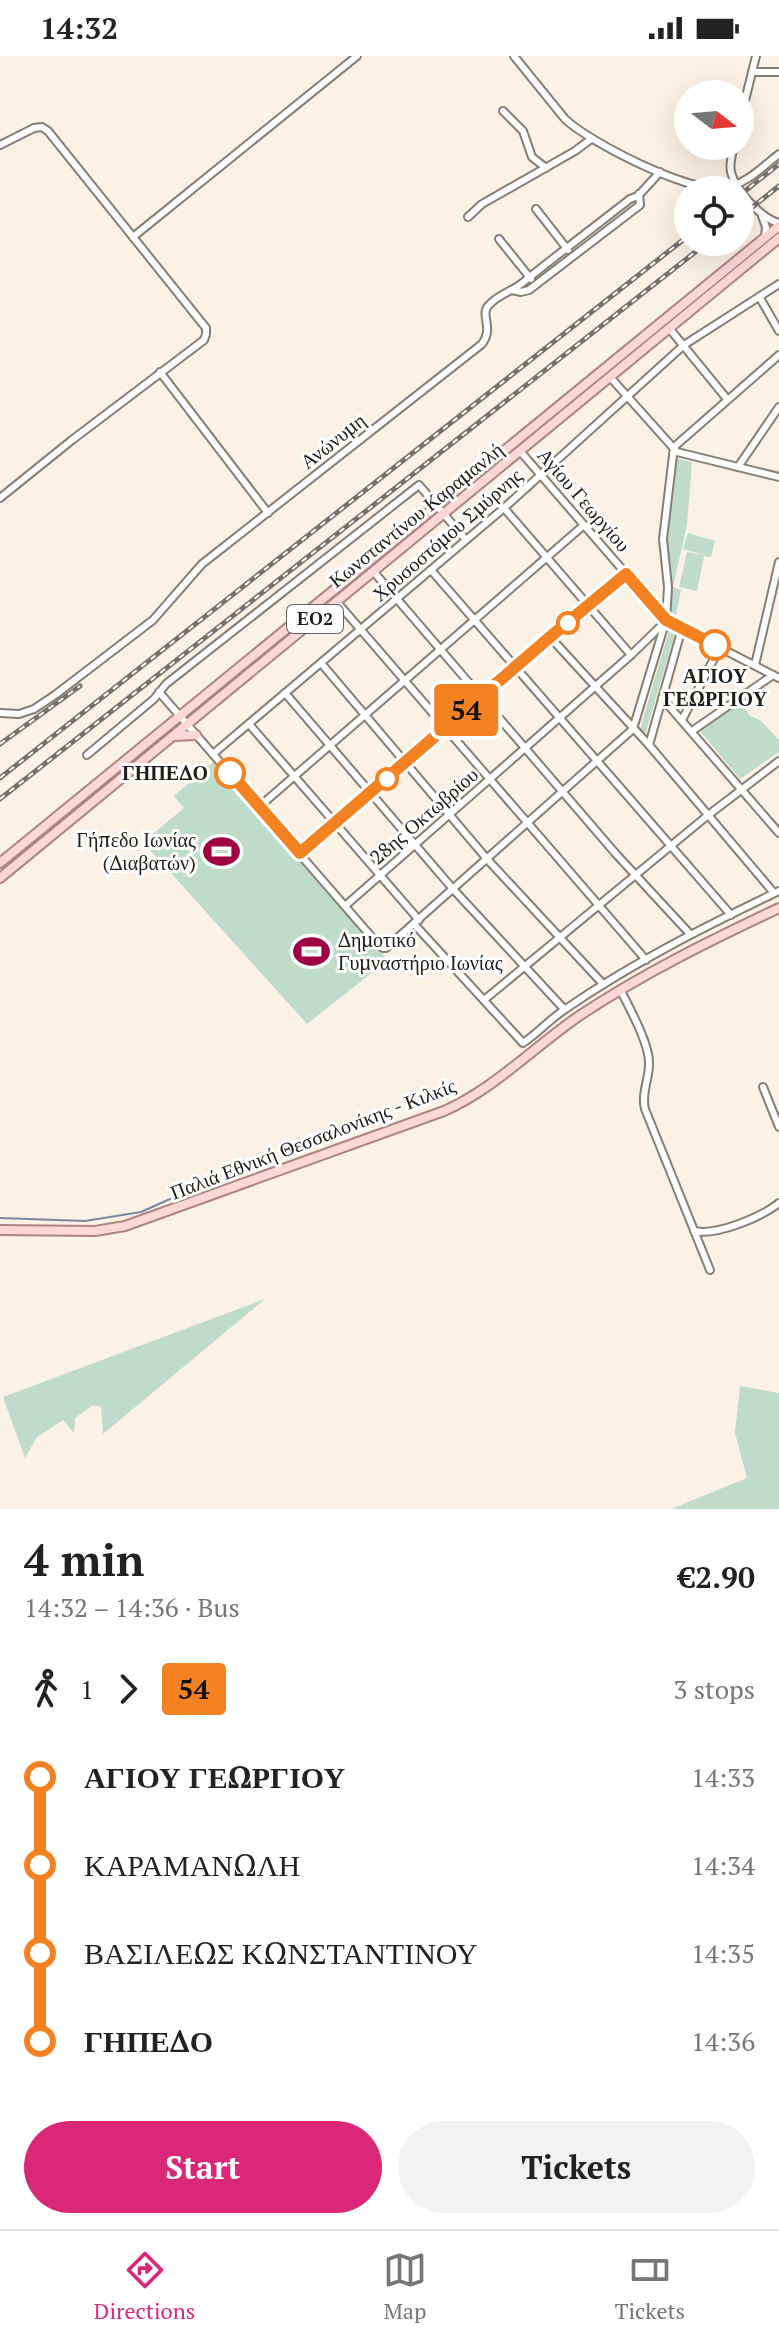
<!DOCTYPE html>
<meta charset="utf-8">
<style>
:root{--surface:#fff;--page:#f2f2f2;--text:#222;--muted:#767676;--line:#e0e0e0;--accent:#db2777}
body{margin:0;font-family:"PT Serif",serif;background:var(--page);color:var(--text);height:100vh;display:flex;flex-direction:column;font-size:30px;white-space:nowrap}
*{box-sizing:border-box;margin:0}
p{font-size:26px;color:var(--muted)}
.icon{flex:none;width:44px;height:44px;fill:none;stroke:currentColor;stroke-width:2;stroke-linecap:round;stroke-linejoin:round}
.map{position:relative;height:1453px;overflow:hidden}
.drawer{display:flex;flex-direction:column;background:var(--surface);flex:1}
.drawer>*{flex:none}
.badge{padding:0 16px;border-radius:6px;font-size:28px;line-height:52px}
.needle{width:52px;rotate:106deg}
.controls{position:absolute;left:674px;top:24px;display:grid;gap:16px}
.controls a{display:grid;place-items:center;width:80px;height:80px;border-radius:50%;background:var(--surface);box-shadow:0 8px 32px #0002;font-size:40px}
.map>.badge{position:absolute;translate:-50% -50%;box-shadow:0 0 0 4px #fff}
.legs{display:flex;align-items:center;gap:12px;height:88px;padding:0 24px;font-size:26px}
.legs p{margin-inline-start:auto}
.head{display:flex;align-items:center;justify-content:space-between;height:136px;padding:0 24px}
h1{font-size:44px;font-weight:700;line-height:60px}
.button{display:flex;gap:16px;margin-top:auto;padding:16px 24px}
.button a{flex:1;height:92px;border-radius:48px;background:var(--accent);color:#fff;font-size:32px;font-weight:700;line-height:92px;text-align:center}
.button a+a{background:var(--page);color:var(--text)}
ul{padding:0 24px;list-style:none}
li{display:flex;align-items:center;gap:28px;height:88px;font-size:30px}
li i{display:grid;place-items:center;width:12px;height:100%;margin:0 10px;background:currentColor}
li i::after{content:'';width:20px;height:20px;margin:-10px;border:6px solid;border-radius:50%;background:var(--surface)}
li p{margin-inline-start:auto}
li:first-child i{background:linear-gradient(#0000 50%,currentColor 0)}
li:last-child i{background:linear-gradient(currentColor 50%,#0000 0)}
.status{display:flex;justify-content:space-between;align-items:center;height:56px;padding:0 40px;background:var(--surface);direction:ltr}
.status svg{height:22px;fill:currentColor}
.dock{display:flex;justify-content:space-around;align-items:center;height:112px;border-top:2px solid var(--line);background:var(--surface);font-size:22px;color:var(--muted)}
.dock a{display:grid;justify-items:center;gap:4px}
.dock .current{color:var(--accent)}
.map>svg:first-child{display:block}
.green{fill:#bfdcca}
.lines{fill:none;stroke-linecap:round;stroke-linejoin:round}
.stream{stroke:#78899e;stroke-width:2}
.minor-casing{stroke:#887f74;stroke-width:10}
.major-casing{stroke:#ac8581;stroke-width:12}
.minor{stroke:#fff;stroke-width:6}
.major{stroke:#fbd7d6;stroke-width:8}
.rail-casing{stroke:#777169;stroke-width:5}
.rail{stroke:#fff;stroke-width:2;stroke-dasharray:6;stroke-linecap:butt}
.line-1-casing{stroke:#fff;stroke-width:18}
.line-1{stroke:#f58220;stroke-width:12}
.stop-1-dot{fill:#fff;stroke:#f58220;stroke-width:4}
.labels{text-anchor:middle;stroke-width:6;stroke-linejoin:round;paint-order:stroke}
.shield{fill:#fff;stroke:#63615d;stroke-width:2}
.shield-label{font-size:18px;font-weight:bold;fill:#201d18}
.street-label{font-size:20px;fill:#201d18;stroke:#fff}
.stop-label{font-size:20px;font-weight:bold;fill:#201d18;stroke:#fff}
.poi-label{font-size:20px;fill:#201d18;stroke:#fff;text-anchor:end}
</style>
<div class="status"><b>14:32</b><svg viewBox="0 0 49 12"><path d="M0 12V9h3v3zM5 12V6h3v6zM10 12V3h3v9zM15 12V0h3v12zM26 1h20v11H26zM47 4h2v5h-2z"/></svg></div>
<div class="map">
<svg width="779" height="1453" viewBox="0 0 779 1453">
<rect width="100%" height="100%" fill="#fbf1e4"/>
<!-- green -->
<g class="green">
<polygon points="674,402 692,406 687,469 673,531 681,534 676,559 670,556 665,483"/>
<polygon points="688,477 715,485 711,501 704,500 697,535 679,531 687,496 704,499 683,493"/>
<polygon points="670,571 676,574 645,679 640,673"/>
<polygon points="741,647 750,660 760,664 779,684 779,696 740,723 700,675"/>
<polygon points="215,704 388,904 307,968 143,786 184,752 174,740"/>
<polygon points="265,1243 103,1378 101,1351 93,1349 75,1362 74,1377 63,1364 37,1381 25,1402 3,1341"/>
<polygon points="740,1330 779,1337 779,1453 671,1453 747,1422 735,1377"/>
</g>
<g class="lines">
<!-- stream -->
<polyline class="stream" points="0,1162 85,1165 141,1156 170,1143"/>
<defs>
<g id="minor">
<path d="M514,0L565,63C589,86 689,137 722,132C746,129 761,112 779,98"/>
<polyline points="752,16 779,16"/>
<polyline points="503,55 523,75 532,101 546,112"/>
<polyline points="740,65 756,0"/>
<polyline points="0,89 34,72 42,71 48,75 206,272 206,278 204,284 72,384 0,442"/>
<path d="M734,90C732,98 729,108 731,116C735,134 762,163 779,167"/>
<polyline points="536,153 568,194"/>
<polyline points="762,160 766,171 765,181"/>
<polyline points="468,161 482,148 575,95 591,83"/>
<polyline points="133,181 357,0"/>
<polyline points="499,183 531,223"/>
<polyline points="512,234 521,236 529,234 640,149 639,138"/>
<polyline points="760,242 779,275"/>
<polyline points="669,272 727,343"/>
<polyline points="160,316 268,457"/>
<polyline points="610,321 677,396 779,421"/>
<polyline points="674,391 779,299"/>
<polyline points="520,395 666,564 779,622"/>
<polyline points="738,411 779,351"/>
<polyline points="504,452 631,599"/>
<polyline points="431,514 731,859"/>
<polyline points="373,515 616,798 690,878"/>
<polyline points="336,545 646,904"/>
<polyline points="550,581 649,689 774,837"/>
<polyline points="321,607 487,803 603,928"/>
<polyline points="755,609 779,506"/>
<polyline points="159,636 376,886 383,892 386,892 633,673 666,564 668,531 663,483 674,391"/>
<polyline points="285,637 453,833 564,953"/>
<polyline points="662,642 779,777"/>
<path d="M0,657L19,658L34,653L55,639L153,564L202,508L482,288C495,271 478,258 490,248C498,239 512,235 521,228C557,199 594,171 630,143L638,140L660,116"/>
<polyline points="682,664 720,591"/>
<polyline points="249,668 419,864"/>
<polyline points="692,675 773,619"/>
<polyline points="649,689 682,572"/>
<polyline points="213,698 504,452 684,289 779,228"/>
<polyline points="87,699 154,643 166,628 419,429 466,484"/>
<polyline points="260,750 584,469"/>
<polyline points="300,797 550,581 626,518"/>
<polyline points="345,850 631,599 664,567"/>
<path d="M414,868L523,987C539,976 551,962 567,952C634,906 706,870 779,835"/>
<path d="M621,935C630,953 650,989 649,1008C649,1024 641,1038 645,1053L710,1214"/>
<polyline points="484,944 707,760 779,705"/>
<polyline points="763,1031 779,1071"/>
<path d="M694,1175C717,1180 761,1161 779,1147"/>
</g>
<g id="major">
<polyline points="173,680 196,679"/>
<polyline points="0,807 779,170"/>
<polyline points="0,822 779,182"/>
<path d="M0,1174L95,1175L125,1170L444,1055C494,1033 534,991 579,960C642,918 711,884 779,852"/>
</g>
</defs>
<!-- minor casing -->
<use href="#minor" class="minor-casing"/>
<!-- major casing -->
<use href="#major" class="major-casing"/>
<!-- minor -->
<use href="#minor" class="minor"/>
<!-- major -->
<use href="#major" class="major"/>
<defs>
<g id="rail">
<polyline points="740,139 779,108"/>
<polyline points="740,161 779,130"/>
<polyline points="0,688 80,630"/>
<polyline points="0,722 688,180"/>
<polyline points="0,743 708,186"/>
</g>
</defs>
<!-- rail casing -->
<use href="#rail" class="rail-casing"/>
<!-- rail -->
<use href="#rail" class="rail"/>
</g>
<g class="lines">
<defs>
<polyline id="line-1" points="230,717 300,797 550,581 626,518 666,564 715,589"/>
</defs>
<!-- line-1 casing -->
<use href="#line-1" class="line-1-casing"/>
<!-- line-1 -->
<use href="#line-1" class="line-1"/>
</g>
<!-- icons -->
<defs>
<symbol id="stadium-bare" viewBox="-9 -9 18 18"><path d="M0-5a6.5 5 0 1 0 0 10a6.5 5 0 1 0 0-10ZM-3.5-1.8h7v3.6h-7Z" fill="#9f0141" stroke="#fff" stroke-width="2.5" paint-order="stroke"/></symbol>
</defs>
<g fill-rule="evenodd">
<use href="#stadium-bare" x="196" y="770" width="51" height="51"/>
<use href="#stadium-bare" x="286" y="870" width="51" height="51"/>
</g>
<!-- markers -->
<g class="stop-1-dot">
<circle cx="568" cy="567" r="10"/>
<circle cx="715" cy="589" r="14"/>
<circle cx="230" cy="717" r="14"/>
<circle cx="387" cy="723" r="10"/>
</g>
<g class="labels">
<!-- shield labels -->
<rect class="shield" x="287" y="549" width="56" height="28" rx="6"/>
<g class="shield-label">
<text x="315" y="569">ΕΟ2</text>
</g>
<!-- street labels -->
<g class="street-label">
<text transform="translate(333 385) rotate(-38)" y="7">Ανώνυμη</text>
<text transform="translate(584 444) rotate(49)" y="7">Αγίου Γεωργίου</text>
<text transform="translate(416 459) rotate(-39)" y="7">Κωνσταντίνου Καραμανλή</text>
<text transform="translate(447 479) rotate(-41)" y="7">Χρυσοστόμου Σμύρνης</text>
<text transform="translate(424 760) rotate(-41)" y="7">28ης Οκτωβρίου</text>
<text transform="translate(313 1083) rotate(-21)" y="7">Παλιά Εθνική Θεσσαλονίκης - Κιλκίς</text>
</g>
<!-- stop labels -->
<g class="stop-label">
<text x="715" y="627">ΑΓΙΟΥ<tspan x="715" dy="23">ΓΕΩΡΓΙΟΥ</tspan></text>
<text x="208" y="724" text-anchor="end">ΓΗΠΕΔΟ</text>
</g>
<!-- poi labels -->
<g class="poi-label">
<text x="196" y="791">Γήπεδο Ιωνίας<tspan x="196" dy="23">(Διαβατών)</tspan></text>
<text x="338" y="891" text-anchor="start">Δημοτικό<tspan x="338" dy="23">Γυμναστήριο Ιωνίας</tspan></text>
</g>
</g>
</svg>
<div class="controls">
<a><svg class="needle" viewBox="-14 -14 28 28"><path d="M0-13l5 13h-10z" fill="#e53935"/><path d="M0 13l5-13h-10z" fill="#767676"/></svg></a>
<a><svg class="icon" aria-label="locate" viewBox="0 0 24 24"><circle cx="12" cy="12" r="6"/><path d="M12 2v4M12 18v4M2 12h4M18 12h4"/></svg></a>
</div>
<b class="badge" style="left:466px;top:654px;background:#f58220;color:#111">54</b>
</div>
<section class="drawer">
<div class="head"><div><h1>4 min</h1><p>14:32 – 14:36 · Bus</p></div><b>€2.90</b></div>
<div class="legs"><svg class="icon" aria-label="walk" viewBox="0 0 24 24"><circle cx="13" cy="4" r="2"/><path d="M13 8l-2 6 4 7M11 14l-3 7M7 12l3-4h3l4 4"/></svg>1<svg class="icon" aria-label="forward" viewBox="0 0 24 24"><path d="M9 5l7 7-7 7"/></svg><b class="badge" style="background:#f58220;color:#111">54</b><p>3 stops</p></div>
<ul>
<li><i style="color:#f58220"></i><b>ΑΓΙΟΥ ΓΕΩΡΓΙΟΥ</b><p>14:33</p></li>
<li><i style="color:#f58220"></i><span>ΚΑΡΑΜΑΝΩΛΗ</span><p>14:34</p></li>
<li><i style="color:#f58220"></i><span>ΒΑΣΙΛΕΩΣ ΚΩΝΣΤΑΝΤΙΝΟΥ</span><p>14:35</p></li>
<li><i style="color:#f58220"></i><b>ΓΗΠΕΔΟ</b><p>14:36</p></li>
</ul>
<div class="button"><a>Start</a><a>Tickets</a></div>
</section>
<nav class="dock">
<a class="current"><svg class="icon" aria-label="directions" viewBox="0 0 24 24"><path d="M12 3l9 9-9 9-9-9zM9 14v-3h6M13 9l2 2-2 2"/></svg>Directions</a>
<a><svg class="icon" aria-label="map" viewBox="0 0 24 24"><path d="M3 6l6-2 6 2 6-2v14l-6 2-6-2-6 2zM9 4v14M15 6v14"/></svg>Map</a>
<a><svg class="icon" aria-label="tickets" viewBox="0 0 24 24"><path d="M3 7h18v10H3zM15 7v10"/></svg>Tickets</a>
</nav>
